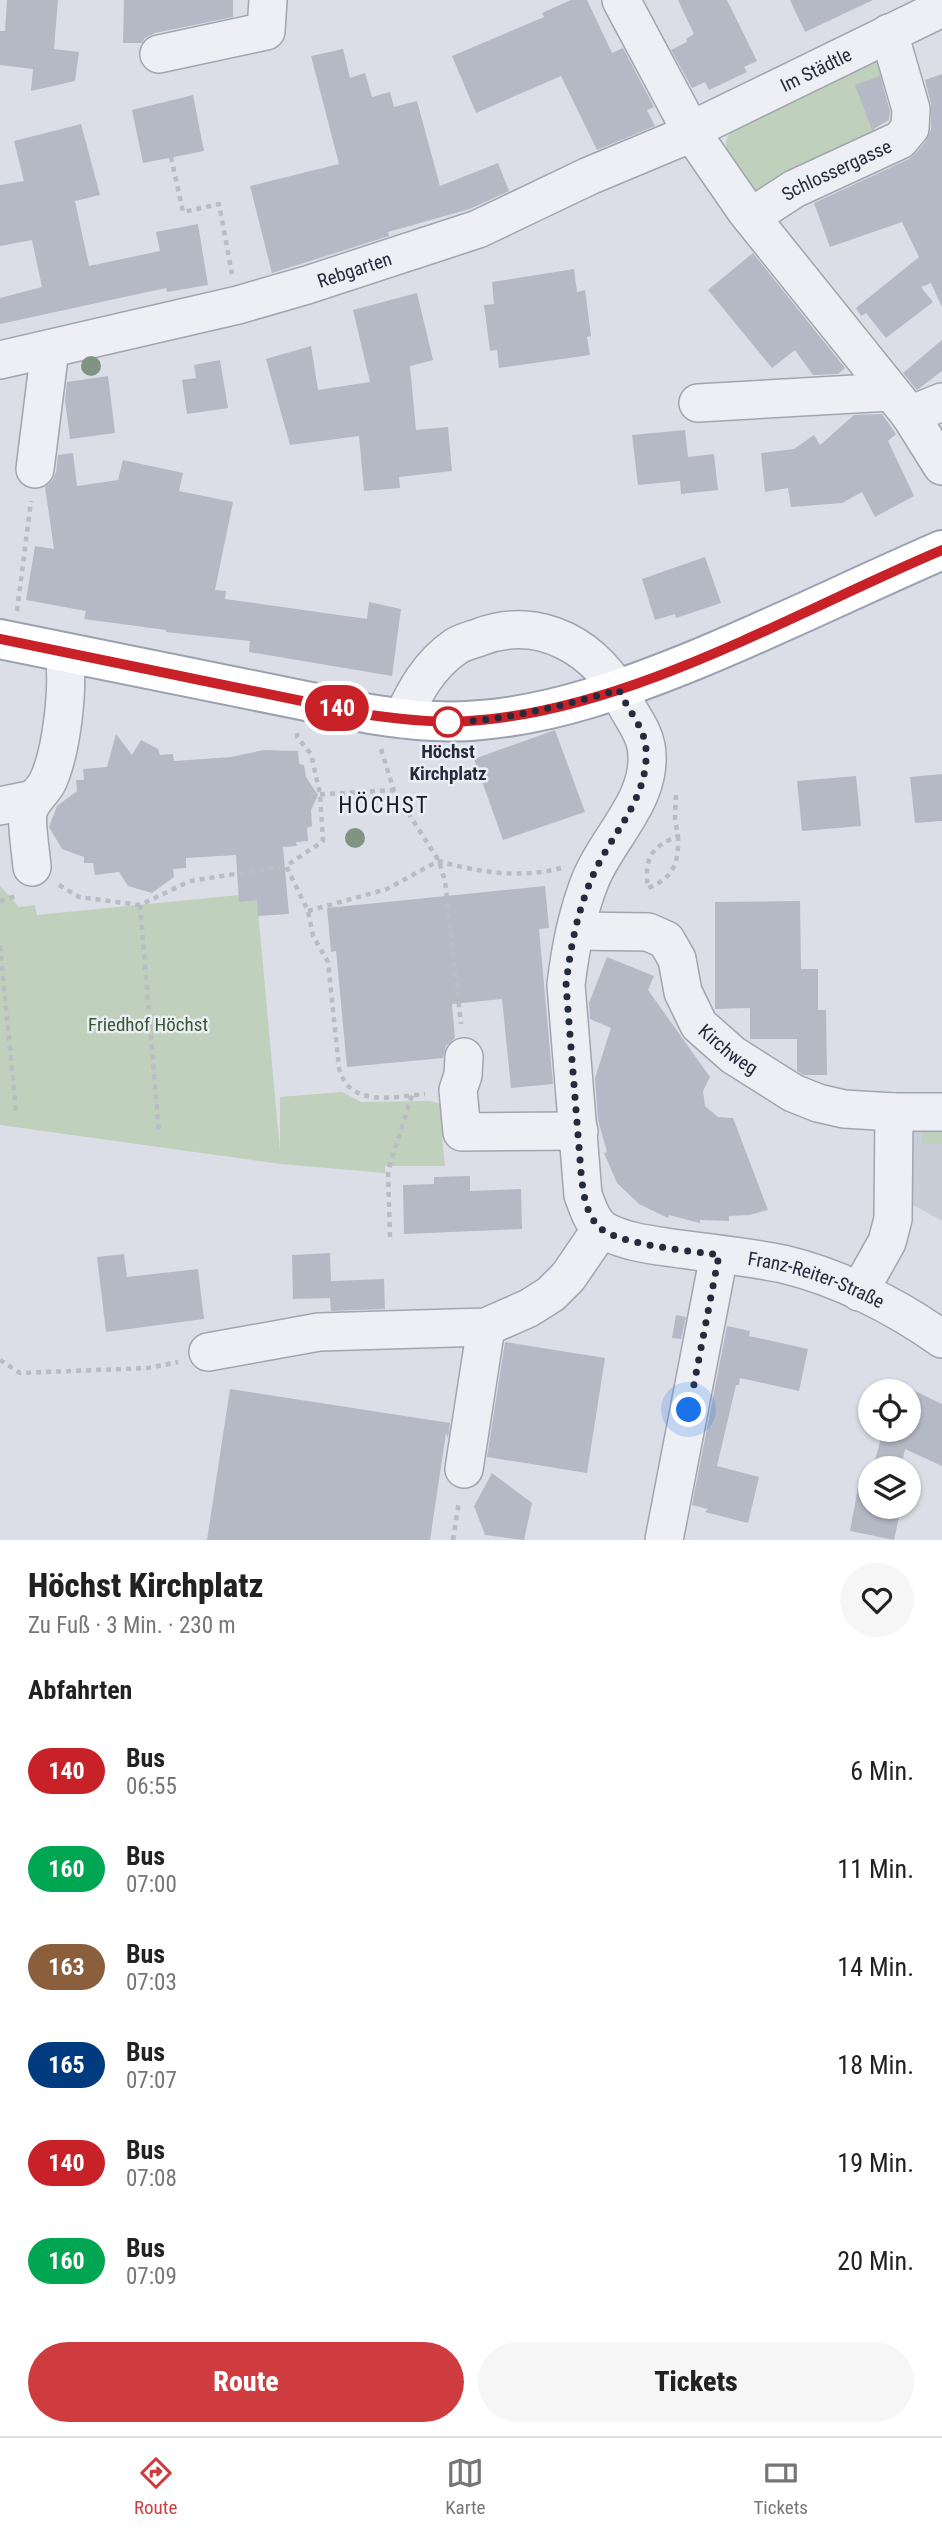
<!DOCTYPE html>
<html lang="de">
<meta charset="utf-8">
<style>
:root{--surface:#fff;--page:#f6f6f6;--text:#222;--muted:#767676;--line:#e0e0e0;--accent:#ce3c40}
body{margin:0;font-family:"Roboto Condensed",sans-serif;background:var(--page);color:var(--text);height:100vh;display:flex;flex-direction:column;font-size:26px;white-space:nowrap}
*{box-sizing:border-box;margin:0}
p{font-size:23px;color:var(--muted)}
.icon{flex:none;width:38px;height:38px;fill:none;stroke:currentColor;stroke-width:2;stroke-linecap:round;stroke-linejoin:round}
.map{position:relative;height:1540px;overflow:hidden}
.panel{display:flex;flex-direction:column;background:var(--surface);flex:1}
.panel>*{flex:none}
.badge{padding:0 14px;border-radius:23px;font-size:24px;line-height:46px}
.buttons{position:absolute;left:858px;top:1379px;display:grid;gap:14px}
.buttons a{display:grid;place-items:center;width:63px;height:63px;border-radius:50%;background:var(--surface);box-shadow:0 2px 5px #0004;font-size:35px}
.you{position:absolute;width:35px;height:35px;margin:-18px;border:5px solid #fff;border-radius:50%;background:#1a73e8;box-shadow:0 0 0 10px #1a73e833}
.map>.badge{position:absolute;translate:-50% -50%;box-shadow:0 0 0 4px #fff}
h2{padding:0 28px;font-size:26px;line-height:63px}
.round{display:grid;place-items:center;flex:none;width:74px;height:74px;border-radius:37px;background:var(--page)}
.overview{display:flex;align-items:center;justify-content:space-between;height:119px;padding:0 28px}
h1{font-size:33px;font-weight:800;line-height:52px}
.button{display:flex;gap:14px;margin-top:auto;padding:14px 28px}
.button a{flex:1;height:80px;border-radius:42px;background:var(--accent);color:#fff;font-size:28px;font-weight:800;line-height:80px;text-align:center}
.button a+a{background:var(--page);color:var(--text)}
ul{padding:0;list-style:none}
li{display:flex;align-items:center;gap:21px;height:98px;padding:0 28px}
li div{flex:1}
li b{display:block;font-size:26px}
li em{font-style:normal}
li .badge{min-width:77px;font-weight:700;text-align:center}
.tabs{display:flex;justify-content:space-around;align-items:center;height:98px;border-top:2px solid var(--line);background:var(--surface);font-size:19px;color:var(--muted)}
.tabs a{display:grid;justify-items:center;gap:4px}
.tabs .on{color:var(--accent)}
.map>svg:first-child{display:block}
.built{fill:#c9cdd8}
.green{fill:#bfd0bc}
.building{fill:#b5b9c6}
.lines{fill:none;stroke-linecap:round;stroke-linejoin:round}
.minor-casing{stroke:#a1a5b0;stroke-width:40}
.major-casing{stroke:#9aa1b2;stroke-width:42}
.path{stroke:#babcc4;stroke-width:4.5;stroke-dasharray:5 5;stroke-linecap:butt}
.minor{stroke:#eeeff4;stroke-width:37}
.major{stroke:#fff;stroke-width:38}
.tree{fill:#809483}
.line-casing{stroke:#fff;stroke-width:16}
.line{stroke:#c82128;stroke-width:10}
.walk{stroke:#252b3c;stroke-width:7;stroke-dasharray:0 12.6}
.stop-dot{fill:#fff;stroke:#c82128;stroke-width:3.5}
.labels{text-anchor:middle;stroke-width:5;stroke-linejoin:round;paint-order:stroke}
.street-label{font-size:19px;fill:#252b3c;stroke:#eaedf4}
.stop-label{font-size:19px;font-weight:bold;fill:#252b3c;stroke:#eaedf4}
.park-label{font-size:19px;fill:#355832;stroke:#eaedf4}
.quarter-label{font-size:23px;letter-spacing:2px;fill:#181c2c;stroke:#eaedf4}
</style>
<div class="map">
<svg width="942" height="1540" viewBox="0 0 942 1540">
<rect width="100%" height="100%" fill="#dbdee6"/>
<!-- built -->
<polygon class="built" points="942,1123 942,1221 903,1199 904,1141 914,1128"/>
<!-- green -->
<g class="green">
<path d="M883,55L888,78L867,102L877,139L753,198C741,179 715,152 731,131Z"/>
<polygon points="0,886 19,907 35,905 37,915 239,895 257,900 280,1151 280,1097 342,1092 361,1102 430,1101 445,1105 452,1135 442,1138 445,1166 385,1166 385,1173 281,1164 0,1125"/>
<polygon points="942,1127 942,1144 922,1144 922,1128"/>
</g>
<!-- building -->
<g class="building">
<polygon points="7,0 58,0 54,49 79,52 75,81 31,91 33,69 0,65 0,31 5,31"/>
<polygon points="124,0 233,0 233,17 155,33 145,38 142,43 123,43"/>
<polygon points="571,0 587,0 612,53 623,48 654,107 647,110 655,126 597,150 561,76 476,113 452,56 544,17 542,13"/>
<polygon points="678,0 727,0 757,61 744,67 747,72 709,90 705,82 692,88 671,50 687,42 686,39 694,34"/>
<polygon points="790,0 873,0 805,32"/>
<polygon points="343,49 350,78 365,73 372,97 390,92 394,107 417,101 440,186 498,163 509,191 470,209 388,232 389,236 272,273 250,186 339,164 311,56"/>
<polygon points="942,74 942,307 931,283 921,287 933,302 886,338 866,313 861,316 856,308 919,257 902,222 830,247 814,203 909,159 916,153 926,141 931,129 931,104 925,80"/>
<polygon points="880,76 890,111 889,120 872,130 855,85"/>
<polygon points="193,95 204,151 143,163 132,110"/>
<polygon points="81,124 100,195 75,201 89,266 160,251 156,232 198,224 208,285 167,292 166,288 0,324 0,298 42,287 32,240 0,246 0,185 24,181 14,141"/>
<polygon points="753,253 845,368 838,374 813,375 795,350 772,368 708,290"/>
<polygon points="574,269 577,292 585,290 591,336 587,337 590,355 499,368 497,350 490,351 484,305 494,304 492,282"/>
<polygon points="417,293 433,360 410,366 416,430 448,427 452,471 399,477 400,488 364,491 359,436 290,445 266,359 311,346 318,390 370,382 353,310"/>
<polygon points="942,340 942,371 917,390 903,373"/>
<polygon points="220,360 228,408 187,414 182,380 196,378 194,365"/>
<polygon points="108,376 115,433 70,439 65,400 67,382"/>
<polygon points="882,414 896,434 888,441 914,496 875,517 862,492 842,503 791,507 788,488 765,492 761,453 794,449 814,435 820,445 854,415"/>
<polygon points="685,430 688,457 714,454 718,490 681,494 680,481 638,485 632,435"/>
<polygon points="73,453 77,486 118,480 123,460 183,473 179,491 233,502 215,590 226,591 225,599 367,619 369,602 401,609 392,676 249,652 250,641 166,632 166,630 84,619 86,611 26,600 35,546 54,549 45,487 52,481 56,472 58,455"/>
<polygon points="705,557 721,603 676,618 675,614 655,620 642,579"/>
<polygon points="555,730 585,812 503,840 474,759"/>
<polygon points="116,734 132,755 141,740 158,749 160,755 173,754 174,761 231,757 264,750 298,751 299,764 304,765 306,777 318,795 311,810 312,826 307,828 308,841 296,842 297,846 283,847 289,914 258,916 257,900 239,902 236,855 186,858 186,868 173,869 174,877 152,893 128,886 119,872 95,875 93,863 84,863 84,857 62,849 49,827 57,806 77,791 76,780 84,780 83,769 107,767"/>
<polygon points="942,774 942,821 915,823 910,777"/>
<polygon points="856,776 861,826 802,831 797,781"/>
<polygon points="545,886 549,928 539,929 553,1084 511,1088 502,999 452,1004 455,1038 446,1046 443,1058 347,1067 336,951 331,952 327,908"/>
<polygon points="800,901 801,969 818,969 818,1010 826,1010 827,1075 804,1075 797,1071 797,1039 750,1039 750,1008 715,1009 715,902"/>
<polygon points="607,957 654,976 648,990 710,1077 703,1091 705,1106 718,1117 733,1118 768,1210 749,1215 729,1216 729,1221 700,1220 700,1223 669,1215 668,1218 639,1204 617,1183 604,1153 607,1152 598,1120 595,1078 611,1028 590,1019 589,1003"/>
<polygon points="470,1176 470,1191 521,1189 522,1229 404,1234 403,1185 434,1184 434,1177"/>
<polygon points="330,1253 331,1281 384,1279 385,1309 331,1311 330,1298 293,1299 292,1255"/>
<polygon points="124,1254 127,1277 198,1269 204,1319 106,1332 97,1257"/>
<polygon points="676,1315 686,1317 681,1339 672,1338"/>
<polygon points="727,1326 750,1331 749,1336 808,1349 799,1391 740,1378 739,1385 736,1385 717,1466 759,1477 748,1523 705,1512 708,1509 692,1505"/>
<polygon points="505,1342 605,1358 587,1473 487,1457"/>
<polygon points="898,1383 942,1404 942,1466 905,1449 901,1468 873,1468 881,1438 874,1435 876,1430 908,1430 908,1391 894,1391"/>
<polygon points="230,1389 450,1423 448,1438 446,1433 430,1540 207,1540"/>
<polygon points="492,1473 532,1503 524,1540 485,1535 474,1506"/>
<polygon points="859,1482 870,1484 870,1507 901,1507 894,1540 850,1531"/>
</g>
<g class="lines">
<defs>
<g id="minor">
<polyline points="621,0 692,133 746,211 910,415 942,466"/>
<polyline points="159,54 266,31 268,0"/>
<path id="s1" d="M751,217L794,189L900,140L910,128L911,109L889,33"/>
<path id="s2" d="M0,360L238,305L307,285L478,229L589,176L692,133L702,125L942,8"/>
<polyline points="698,403 890,392"/>
<polyline points="910,415 942,402"/>
<polyline points="35,469 50,349"/>
<path id="s3" d="M402,719C415,691 429,665 455,647C462,642 472,640 480,637C540,614 598,648 625,703C632,717 643,730 646,746C655,798 607,837 590,881C577,914 570,950 566,985L583,1195C588,1208 592,1224 605,1231C624,1241 645,1244 666,1247C705,1253 745,1256 783,1264C838,1277 896,1306 942,1339"/>
<polyline points="0,806 34,799"/>
<path d="M32,867C31,853 26,825 28,813C30,800 43,792 48,781C62,750 69,687 64,653"/>
<path id="s4" d="M576,931L648,932L666,940L677,959L683,992L699,1025L733,1055L793,1093L818,1103L844,1109L894,1112H942"/>
<polyline points="464,1057 463,1075 458,1090 462,1132 579,1131"/>
<polyline points="859,1292 887,1242 893,1219 894,1112"/>
<polyline points="208,1352 319,1332 486,1327 529,1308 551,1294 568,1277 601,1229"/>
<polyline points="464,1469 486,1327"/>
<polyline points="664,1540 719,1255"/>
</g>
<path id="major" d="M0,639L370,714C407,720 444,724 481,720C555,714 626,688 695,660C778,626 859,586 942,550"/>
</defs>
<!-- minor casing -->
<use href="#minor" class="minor-casing"/>
<!-- major casing -->
<use href="#major" class="major-casing"/>
<!-- path -->
<g class="path">
<polyline points="171,157 183,212 219,204 232,274"/>
<polyline points="17,611 31,501"/>
<path d="M297,733V737L311,754L320,794L323,841L286,866L308,911L313,936L328,962L339,1068C349,1108 393,1097 425,1094"/>
<polyline points="381,749 394,791 439,861 445,881 461,1024"/>
<polyline points="310,795 393,790"/>
<polyline points="676,795 675,819 678,836"/>
<path d="M678,836C679,862 674,878 648,888C644,858 651,847 678,836Z"/>
<polyline points="59,885 79,897 140,905 190,881 286,866"/>
<polyline points="0,901 16,896"/>
<polyline points="140,905 159,1133"/>
<path d="M308,911L387,889L438,861C477,872 522,879 561,868"/>
<polyline points="0,946 16,1111"/>
<polyline points="390,1237 388,1171 412,1095"/>
<polyline points="0,1360 20,1373 148,1368 178,1362"/>
<polyline points="453,1540 459,1501"/>
</g>
<!-- minor -->
<use href="#minor" class="minor"/>
<!-- major -->
<use href="#major" class="major"/>
</g>
<!-- trees -->
<g class="tree">
<circle cx="91" cy="366" r="10"/>
<circle cx="355" cy="838" r="10"/>
</g>
<g class="lines">
<defs>
<path id="line" d="M0,639L370,715C407,720 444,724 481,720C638,706 797,611 942,550"/>
</defs>
<!-- line casing -->
<use href="#line" class="line-casing"/>
<!-- line -->
<use href="#line" class="line"/>
<!-- walk -->
<path class="walk" d="M448,722C507,721 563,705 619,690C627,709 645,728 646,749C649,801 609,835 591,880C577,913 570,950 566,985L581,1172C583,1191 585,1214 600,1228C620,1245 692,1251 719,1255L689,1410"/>
</g>
<!-- markers -->
<circle class="stop-dot" cx="448" cy="722" r="14"/>
<g class="labels">
<!-- street labels -->
<g class="street-label">
<text dy="7" stroke="none"><textPath href="#s2" startOffset="870">Im Städtle</textPath></text>
<text dy="7" stroke="none"><textPath href="#s1" startOffset="98">Schlossergasse</textPath></text>
<text dy="7" stroke="none"><textPath href="#s2" startOffset="366">Rebgarten</textPath></text>
<text dy="7" stroke="none"><textPath href="#s4" startOffset="222">Kirchweg</textPath></text>
<text dy="7" stroke="none"><textPath href="#s3" startOffset="1069">Franz-Reiter-Straße</textPath></text>
</g>
<!-- stop labels -->
<g class="stop-label">
<text x="448" y="758">Höchst<tspan x="448" dy="22">Kirchplatz</tspan></text>
</g>
<!-- park labels -->
<g class="park-label">
<text x="148" y="1031">Friedhof Höchst</text>
</g>
<!-- quarter labels -->
<g class="quarter-label">
<text x="384" y="813">HÖCHST</text>
</g>
</g>
</svg>
<div class="buttons">
<a><svg class="icon" aria-label="locate" viewBox="0 0 24 24"><circle cx="12" cy="12" r="6"/><path d="M12 2v4M12 18v4M2 12h4M18 12h4"/></svg></a>
<a><svg class="icon" aria-label="layers" viewBox="0 0 24 24"><path d="M12 4l9 5-9 5-9-5zM3 14l9 5 9-5"/></svg></a>
</div>
<div class="you" style="left:689px;top:1410px"></div>
<b class="badge" style="left:337px;top:708px;background:#c82128;color:#fff">140</b>
</div>
<section class="panel">
<div class="overview"><div><h1>Höchst Kirchplatz</h1><p>Zu Fuß · 3 Min. · 230 m</p></div><a class="round"><svg class="icon" aria-label="heart" viewBox="0 0 24 24"><path d="M12 20l-8-8c-3-5 5-10 8-4 3-6 11-1 8 4z"/></svg></a></div>
<h2>Abfahrten</h2>
<ul>
<li><span class="badge" style="background:#c82128;color:#fff">140</span><div><b>Bus</b><p>06:55</p></div><em>6 Min.</em></li>
<li><span class="badge" style="background:#00a651;color:#fff">160</span><div><b>Bus</b><p>07:00</p></div><em>11 Min.</em></li>
<li><span class="badge" style="background:#8b5e3c;color:#fff">163</span><div><b>Bus</b><p>07:03</p></div><em>14 Min.</em></li>
<li><span class="badge" style="background:#003b80;color:#fff">165</span><div><b>Bus</b><p>07:07</p></div><em>18 Min.</em></li>
<li><span class="badge" style="background:#c82128;color:#fff">140</span><div><b>Bus</b><p>07:08</p></div><em>19 Min.</em></li>
<li><span class="badge" style="background:#00a651;color:#fff">160</span><div><b>Bus</b><p>07:09</p></div><em>20 Min.</em></li>
</ul>
<div class="button"><a>Route</a><a>Tickets</a></div>
</section>
<nav class="tabs">
<a class="on"><svg class="icon" aria-label="directions" viewBox="0 0 24 24"><path d="M12 3l9 9-9 9-9-9zM9 14v-3h6M13 9l2 2-2 2"/></svg>Route</a>
<a><svg class="icon" aria-label="map" viewBox="0 0 24 24"><path d="M3 6l6-2 6 2 6-2v14l-6 2-6-2-6 2zM9 4v14M15 6v14"/></svg>Karte</a>
<a><svg class="icon" aria-label="tickets" viewBox="0 0 24 24"><path d="M3 7h18v10H3zM15 7v10"/></svg>Tickets</a>
</nav>
